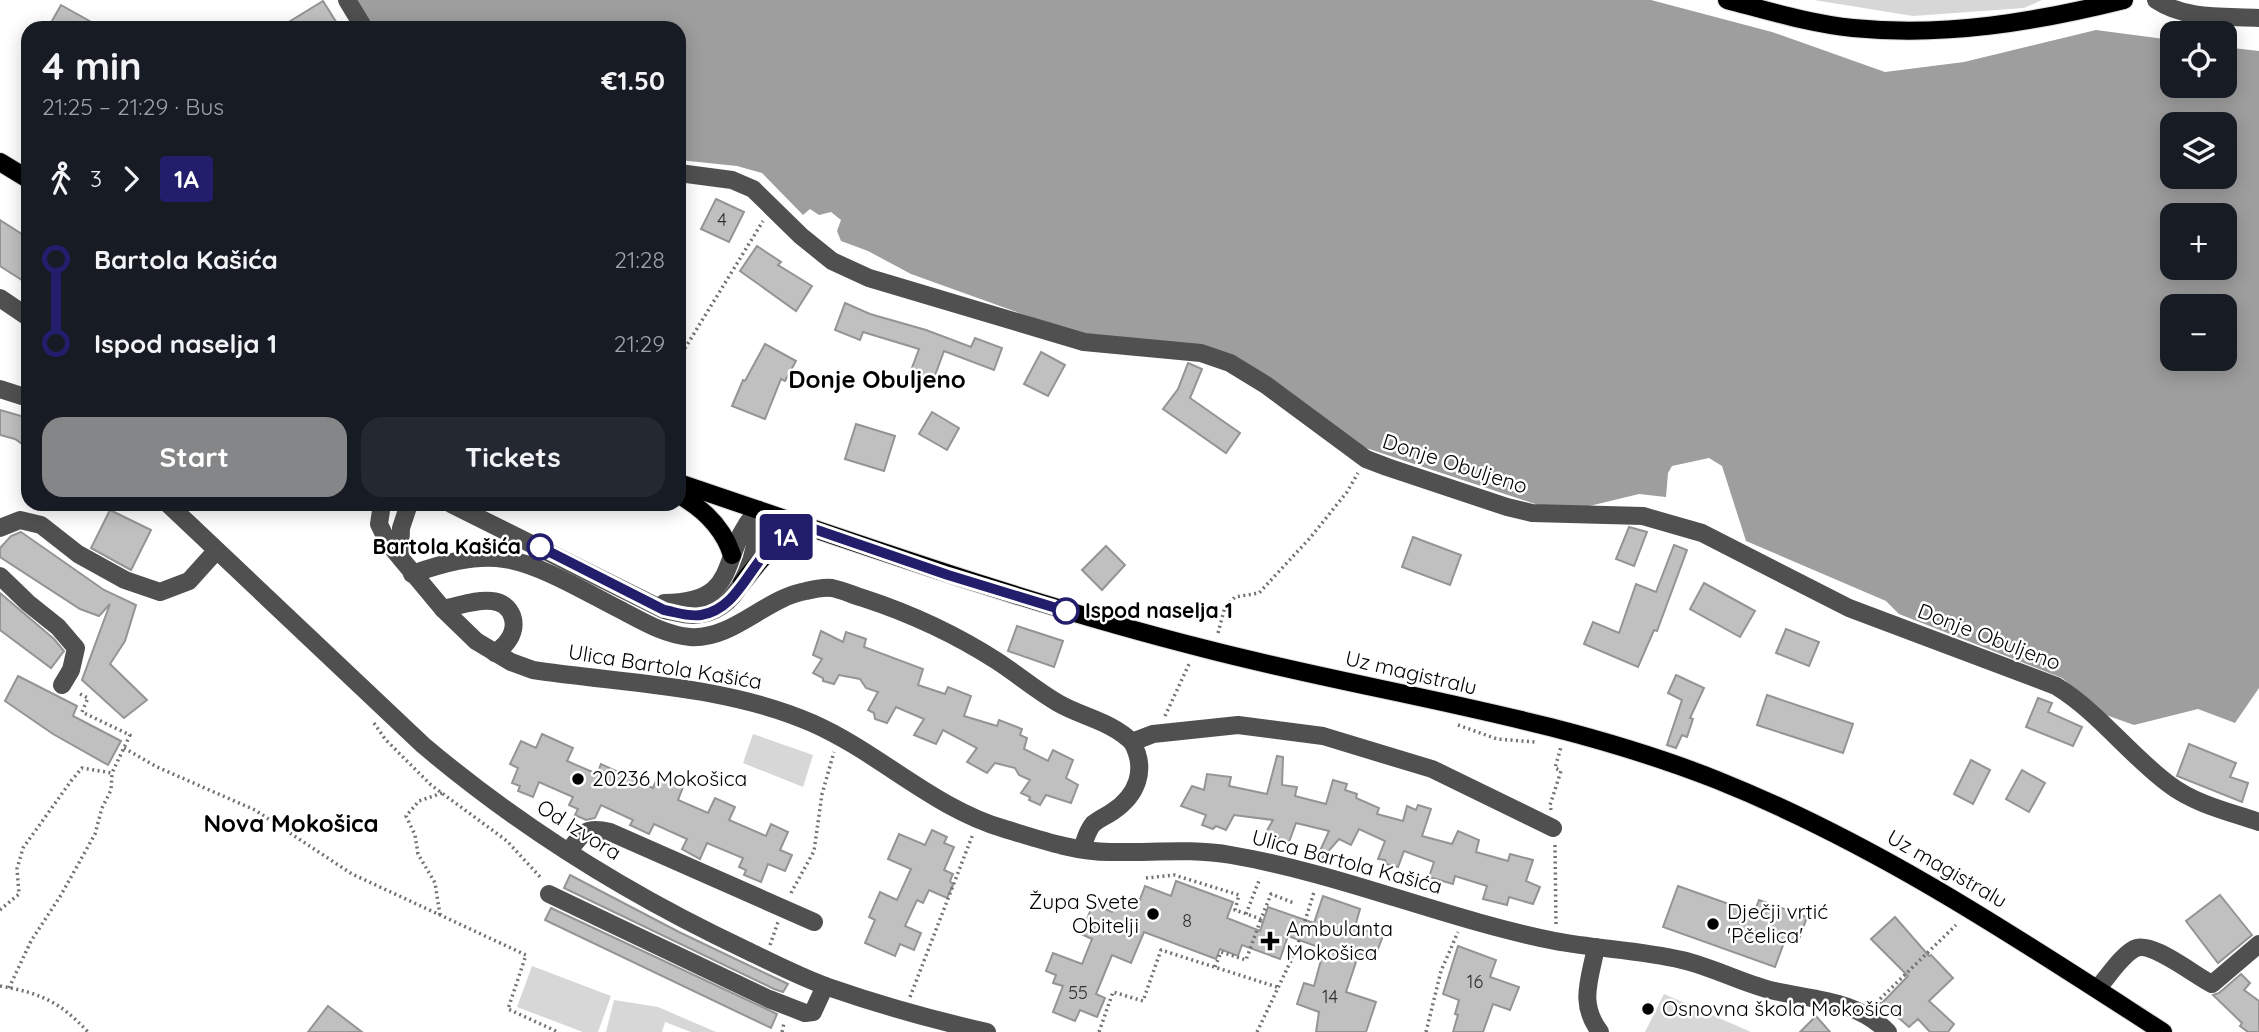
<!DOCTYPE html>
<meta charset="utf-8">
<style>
:root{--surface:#171b24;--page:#242831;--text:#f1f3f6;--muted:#9ea1a6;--accent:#858687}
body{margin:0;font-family:Quicksand,sans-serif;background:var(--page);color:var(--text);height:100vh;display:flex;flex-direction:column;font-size:26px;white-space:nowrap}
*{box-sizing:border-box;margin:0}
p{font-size:23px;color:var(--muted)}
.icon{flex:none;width:38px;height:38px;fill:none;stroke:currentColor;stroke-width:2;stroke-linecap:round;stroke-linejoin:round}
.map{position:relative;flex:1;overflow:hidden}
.details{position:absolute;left:21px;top:21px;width:665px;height:490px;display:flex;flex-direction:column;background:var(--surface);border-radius:21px;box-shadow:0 4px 18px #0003}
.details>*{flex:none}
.badge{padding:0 14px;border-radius:5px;font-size:24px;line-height:46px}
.buttons{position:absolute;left:2160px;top:21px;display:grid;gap:14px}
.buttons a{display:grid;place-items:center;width:77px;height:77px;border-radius:14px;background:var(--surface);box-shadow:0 4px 18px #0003;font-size:35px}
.map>.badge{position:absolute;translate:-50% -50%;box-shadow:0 0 0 4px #fff}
.legs{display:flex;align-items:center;gap:10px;height:77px;padding:0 21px;font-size:23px}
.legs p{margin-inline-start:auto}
.headline{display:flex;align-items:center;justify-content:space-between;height:119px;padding:0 21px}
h1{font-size:38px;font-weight:700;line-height:52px}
.button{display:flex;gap:14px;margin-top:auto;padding:14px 21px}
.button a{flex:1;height:80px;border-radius:21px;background:var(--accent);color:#fff;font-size:28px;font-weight:700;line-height:80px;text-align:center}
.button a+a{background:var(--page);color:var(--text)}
ul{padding:0 21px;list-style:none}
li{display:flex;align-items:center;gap:24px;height:84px;font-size:26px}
li i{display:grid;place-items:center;width:10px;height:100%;margin:0 9px;background:currentColor}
li i::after{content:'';width:18px;height:18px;margin:-9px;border:5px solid;border-radius:50%;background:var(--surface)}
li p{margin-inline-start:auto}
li:first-child i{background:linear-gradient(#0000 50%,currentColor 0)}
li:last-child i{background:linear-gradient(currentColor 50%,#0000 0)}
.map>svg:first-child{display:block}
.green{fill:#d7d7d7}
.water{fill:#9e9e9e;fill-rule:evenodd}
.building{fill:#c0c0c0;stroke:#949494;stroke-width:2}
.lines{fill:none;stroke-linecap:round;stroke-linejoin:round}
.major-casing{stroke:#dbdbdb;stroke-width:20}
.path{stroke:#727272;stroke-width:3.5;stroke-dasharray:2 3.5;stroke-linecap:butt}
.minor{stroke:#505050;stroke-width:18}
.major{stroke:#000;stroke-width:18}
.line-1-casing{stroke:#fff;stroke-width:16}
.line-1{stroke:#221e6b;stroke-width:10}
.stop-1-dot{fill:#fff;stroke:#221e6b;stroke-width:3.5}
.poi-dot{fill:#000;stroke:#fff;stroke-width:2.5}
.labels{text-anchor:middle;stroke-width:5;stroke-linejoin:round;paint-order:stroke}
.number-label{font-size:18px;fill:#303030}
.street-label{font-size:21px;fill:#000;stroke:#fff}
.stop-label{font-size:21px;font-weight:bold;fill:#000;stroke:#fff;text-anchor:end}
.poi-label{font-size:21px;fill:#000;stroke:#fff;text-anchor:start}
.quarter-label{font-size:24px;font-weight:bold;fill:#000;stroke:#fff}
</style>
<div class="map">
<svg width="2259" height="1032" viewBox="0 0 2259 1032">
<rect width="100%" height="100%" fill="#fff"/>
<!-- green -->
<g class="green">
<polygon points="1814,0 2042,0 2024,8 1913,16"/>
<polygon points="753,734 813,755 803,787 743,763"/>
<polygon points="532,966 611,996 598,1032 583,1032 517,1007"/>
<polygon points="1664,994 1751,1032 1645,1032"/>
<polygon points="614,1000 658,1007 716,1032 691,1032 665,1022 662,1032 606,1032"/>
</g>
<!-- water -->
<path class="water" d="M353,0H1651L1772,32L1885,72L1964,62L2096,30L2172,40V86H2224V47L2259,51V688L2235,723L2198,709L2134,725L2106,715L2062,678L1899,614L1886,601L1746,541L1722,466L1709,458L1672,466L1668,473L1666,497L1639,494L1577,509L1541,506L1351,443L1234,358L1083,336L911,274L868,251L841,241L837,231L841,220L831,212L819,215L810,209L803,215L762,173L737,166L679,160V28H368ZM2172,124H2224V177H2172ZM2172,215H2224V268H2172ZM2172,306H2224V359H2172Z"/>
<!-- building -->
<g class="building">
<polygon points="323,1 340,28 279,28"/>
<polygon points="61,5 102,28 48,28"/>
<polygon points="716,199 744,212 729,242 701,229"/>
<polygon points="0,220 28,238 28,284 0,266"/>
<polygon points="757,246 781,262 778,265 812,286 796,311 740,271"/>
<polygon points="845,303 870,314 926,330 971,347 975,338 1002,348 994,370 944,351 930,389 907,381 919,349 863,332 860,340 835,330"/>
<polygon points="765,344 796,361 785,381 781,379 765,419 732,406 743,380 745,381"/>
<polygon points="1041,352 1065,365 1048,396 1024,384"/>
<polygon points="1188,363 1202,369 1190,398 1240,433 1226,453 1163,409 1178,389"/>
<polygon points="0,410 28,418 28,448 15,439 0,435"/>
<polygon points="932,412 959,428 947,450 919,434"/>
<polygon points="856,424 895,436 884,471 845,459"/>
<polygon points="110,510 151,530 131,570 91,548"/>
<polygon points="1629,527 1647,532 1634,566 1616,559"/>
<polygon points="21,532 104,590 136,605 125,641 110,664 147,700 124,718 82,680 110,604 99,616 80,609 0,557 0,548 11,536"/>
<polygon points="1413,537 1461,555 1450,585 1402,567"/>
<polygon points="1674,545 1687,550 1657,631 1654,630 1638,667 1584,644 1593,622 1619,633 1636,584 1656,592"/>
<polygon points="1106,546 1125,565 1102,590 1082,570"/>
<polygon points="1704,583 1755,611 1740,637 1690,609"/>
<polygon points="0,593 54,639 64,651 51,668 0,630"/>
<polygon points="1017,626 1063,641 1054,667 1008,651"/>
<polygon points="1786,629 1819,642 1809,666 1776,653"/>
<polygon points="821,631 843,642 846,632 866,639 864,647 923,669 918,685 945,694 948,687 971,696 964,716 997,726 999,720 1022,729 1020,735 1027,738 1024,749 1048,761 1053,750 1073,760 1066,778 1078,785 1071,803 1046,795 1040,805 1029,800 1030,797 1021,793 1030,780 1019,775 1015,768 995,763 987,773 967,762 977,748 943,730 936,744 914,735 924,719 896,707 887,723 875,719 874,713 868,710 878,692 866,688 860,679 839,675 834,684 823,681 823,678 813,673 822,659 813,655"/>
<polygon points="1676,675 1704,688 1690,718 1693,719 1687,737 1682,735 1676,748 1667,745 1682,700 1668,693"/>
<polygon points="18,676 77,706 73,716 121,741 108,765 53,734 5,701"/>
<polygon points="1767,695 1853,724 1843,753 1757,725"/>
<polygon points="2038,698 2052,703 2048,712 2082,727 2073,746 2026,727"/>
<polygon points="542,734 573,748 567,761 597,774 601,764 653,788 658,776 683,787 678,800 708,813 715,798 735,807 729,820 766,836 771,824 788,832 780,850 792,855 785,871 768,864 761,882 744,875 746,870 739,867 743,858 707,843 700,859 682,849 687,839 654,824 649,834 630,825 633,820 601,805 595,818 586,820 575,815 578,809 569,805 573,797 539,782 533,797 518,791 520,786 512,783 518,768 510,764 521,741 536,748"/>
<polygon points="2189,744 2236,763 2230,777 2248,783 2242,802 2177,776"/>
<polygon points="1277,756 1283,757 1282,785 1297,787 1295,796 1326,804 1333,780 1347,784 1345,790 1357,794 1356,798 1379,808 1377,814 1403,821 1407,806 1416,810 1418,805 1431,809 1422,836 1452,844 1458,831 1479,840 1476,852 1508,861 1510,854 1533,860 1526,881 1540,887 1533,904 1509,897 1507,905 1483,899 1487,886 1455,876 1453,884 1429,877 1434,862 1404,851 1398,867 1386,864 1385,860 1378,859 1385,841 1359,829 1351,845 1339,839 1319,862 1316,860 1329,831 1296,823 1289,842 1265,834 1273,820 1234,815 1226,830 1216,826 1213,829 1202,825 1206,815 1181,806 1192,786 1204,790 1207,774 1231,777 1229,786 1267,794"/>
<polygon points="1971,760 1990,770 1973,804 1954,794"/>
<polygon points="2022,770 2045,783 2029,812 2006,799"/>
<polygon points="932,830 947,837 944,843 954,847 944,870 953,874 950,881 953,885 947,898 929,890 923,903 917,900 905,926 921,933 914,950 900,944 895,956 865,943 875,920 869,917 880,892 897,900 911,869 888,859 899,834 925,845"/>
<polygon points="570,875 679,932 788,984 783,992 774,989 564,888"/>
<polygon points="1176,881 1233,902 1227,918 1260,931 1268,907 1314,923 1323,896 1360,909 1355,927 1383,936 1374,959 1359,953 1346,992 1376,1002 1366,1032 1316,1032 1319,1012 1297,1004 1304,983 1314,986 1324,949 1288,936 1280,959 1242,945 1238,956 1220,949 1216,959 1144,932 1131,963 1112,955 1096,994 1105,998 1097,1017 1080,1010 1075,1021 1053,1012 1063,986 1053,983 1056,975 1046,971 1053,953 1082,964 1092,939 1081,934 1093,904 1112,912 1115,902 1136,910 1145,886 1171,896"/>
<polygon points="1678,886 1754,913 1759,900 1807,917 1798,942 1786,937 1775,967 1663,927"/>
<polygon points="2220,895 2252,935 2218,963 2186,921"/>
<polygon points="551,908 777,1014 771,1028 545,920"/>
<polygon points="1895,917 1929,956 1931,955 1953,978 1929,1001 1954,1024 1948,1032 1930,1032 1918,1019 1909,1027 1882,1003 1908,976 1871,939"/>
<polygon points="1458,946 1496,960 1490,977 1519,987 1510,1010 1493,1004 1483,1032 1453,1032 1458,1015 1455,1014 1459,1000 1443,994"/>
<polygon points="2241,974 2250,983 2244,990 2259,1001 2259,1032 2248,1032 2240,1026 2242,1023 2213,995 2219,993"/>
<polygon points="328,1006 362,1032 308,1032"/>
<polygon points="1816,1016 1830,1032 1800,1032"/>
</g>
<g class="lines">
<defs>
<g id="major">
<path d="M1727,0C1769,11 1811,24 1853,28C1946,37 2035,22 2124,0"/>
<polyline points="0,162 28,179"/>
<path d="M679,483C854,542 1027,604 1206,649C1376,693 1553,715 1717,780C1877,844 2019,939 2163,1032"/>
<path d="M679,495C704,509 723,527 732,555"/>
<path d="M742,583C766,554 775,536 814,529"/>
</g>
</defs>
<!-- major casing -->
<use href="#major" class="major-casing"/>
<!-- path -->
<g class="path">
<polyline points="679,358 763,221"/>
<polyline points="1218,633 1225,607 1235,597 1259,593 1310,538 1347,492 1358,473"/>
<polyline points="1165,716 1190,662"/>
<polyline points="374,723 385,739 431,785 507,841 542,879"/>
<polyline points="1458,725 1497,739 1535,742"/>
<polyline points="124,748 157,767 255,810 352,874 526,955 508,1009 558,1032"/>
<polyline points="1551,810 1550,805 1561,771 1555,768 1561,747"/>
<polyline points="1555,845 1556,925"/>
<polyline points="1146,878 1174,875 1239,895 1235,910 1261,919 1271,894 1294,903"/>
<polyline points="791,893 814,851 822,794 834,752"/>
<polyline points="0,910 19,894 17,869 23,848 71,781 82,768 112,773 130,735 82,712 88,698 78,693"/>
<polyline points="1246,914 1260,878"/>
<polyline points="440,915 435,883 418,854 415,835 406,816 419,801 442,793"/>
<polyline points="770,945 778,922"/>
<polyline points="1215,967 1221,952 1246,960 1261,919"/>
<path d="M0,986C41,993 60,1002 88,1032"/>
<polyline points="9,988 31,941 61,895 95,834 102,808 111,790 112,774"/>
<polyline points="910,997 973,834"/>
<polyline points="1879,1004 1879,1000 1956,925"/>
<polyline points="782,1032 784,1023"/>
<polyline points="1099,1032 1113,992 1143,1001 1161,950 1277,987"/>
<polyline points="1257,1032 1296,950 1314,892"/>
<polyline points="1426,1032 1441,971 1458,932"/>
</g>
<!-- minor -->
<g class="minor">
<polyline points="347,0 364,28"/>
<path d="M2156,0C2186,20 2224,16 2259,18"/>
<path d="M679,173L732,180L753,189L801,236L832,261L869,278L1084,342L1201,353L1230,363L1266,385L1366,459L1387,467L1507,507L1532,513L1643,516L1702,533L1849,608L2056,686C2100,713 2129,755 2170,785C2195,804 2230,812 2259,822"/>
<polyline points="0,298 28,317"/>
<polyline points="0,389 28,398"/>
<path d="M168,504L423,745C520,827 631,896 746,950C773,963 800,977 828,987C880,1005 933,1020 987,1032"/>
<path d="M382,504L379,524L388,543L443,609L476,641L511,662L533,670C626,684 725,685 812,723C880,753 933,808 1005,829C1038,839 1075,852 1110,852C1151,853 1190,848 1231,855C1342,874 1445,919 1555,941C1597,949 1640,950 1682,960C1712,967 1740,982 1770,990C1813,1000 1855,999 1888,1032"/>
<path d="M451,504L664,610C676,612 689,617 702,614C745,606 759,547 758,510"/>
<polyline points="0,528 20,520 41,525 78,554 125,580 160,592 189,581 216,551"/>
<polyline points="400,556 401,528 409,504"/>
<path d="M412,574C441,564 474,554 505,559C540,564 589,594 621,610C642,621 665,635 690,637C733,640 765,598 806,591C814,589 825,587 832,588C842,590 853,595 863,598C909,613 955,634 997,661C1017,674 1036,690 1058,703C1082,717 1111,721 1132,742"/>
<polyline points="0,576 28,603 58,627 76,648 71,670 62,685"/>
<path d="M664,603C745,602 716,554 758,510"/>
<path d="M443,609C459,606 476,599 492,601C513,603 520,626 507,642C504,646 499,650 495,653"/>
<path d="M1082,849C1085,840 1087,831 1093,824C1099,819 1106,816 1112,812C1138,795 1147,769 1132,742L1153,734L1238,725L1323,736L1432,769L1553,828"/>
<path d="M569,851C583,832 586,826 610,832L814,922"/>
<polyline points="549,894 769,999 805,1013 813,1012 825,986"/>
<path d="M1596,947C1590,980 1578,1003 1600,1032"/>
<path d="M2097,989C2108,977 2120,957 2134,949C2150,939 2195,976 2212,984L2259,944"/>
</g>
<!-- major -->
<use href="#major" class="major"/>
</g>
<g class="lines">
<defs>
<path id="line-1" d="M540,547L664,610C675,612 689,617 701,615C739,609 750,562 778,541C789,534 801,531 814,529L948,575L1066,611"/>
</defs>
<!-- line-1 casing -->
<use href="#line-1" class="line-1-casing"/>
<!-- line-1 -->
<use href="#line-1" class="line-1"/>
</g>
<!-- markers -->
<g class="stop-1-dot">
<circle cx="540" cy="547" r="12"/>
<circle cx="1066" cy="611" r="12"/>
</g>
<g class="poi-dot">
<circle cx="578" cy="779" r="7"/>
<circle cx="1153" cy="914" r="7"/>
<circle cx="1713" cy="924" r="7"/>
<path d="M1266.5 930.5h7v7h7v7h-7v7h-7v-7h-7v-7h7z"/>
<circle cx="1648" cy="1009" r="7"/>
</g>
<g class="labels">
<!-- number labels -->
<g class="number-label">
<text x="722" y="226">4</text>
<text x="1187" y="927">8</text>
<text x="1475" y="988">16</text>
<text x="1078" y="999">55</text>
<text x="1330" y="1003">14</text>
</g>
<!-- street labels -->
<g class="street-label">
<text transform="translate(1455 464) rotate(18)" y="7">Donje Obuljeno</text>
<text transform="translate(1989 637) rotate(21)" y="7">Donje Obuljeno</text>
<text transform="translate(665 667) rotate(9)" y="7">Ulica Bartola Kašića</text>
<text transform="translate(1411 673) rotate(13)" y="7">Uz magistralu</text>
<text transform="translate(579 830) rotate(32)" y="7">Od Izvora</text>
<text transform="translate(1347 862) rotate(15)" y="7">Ulica Bartola Kašića</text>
<text transform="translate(1947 869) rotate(30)" y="7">Uz magistralu</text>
</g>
<!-- stop labels -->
<g class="stop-label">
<text x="521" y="554">Bartola Kašića</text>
<text x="1085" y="618" text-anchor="start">Ispod naselja 1</text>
</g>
<!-- poi labels -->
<g class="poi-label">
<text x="592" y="786">20236 Mokošica</text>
<text x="1139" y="909" text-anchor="end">Župa Svete<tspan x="1139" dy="24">Obitelji</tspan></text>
<text x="1727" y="919">Dječji vrtić<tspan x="1727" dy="24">'Pčelica'</tspan></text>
<text x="1286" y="936">Ambulanta<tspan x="1286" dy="24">Mokošica</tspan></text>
<text x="1662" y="1016">Osnovna škola Mokošica</text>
</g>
<!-- quarter labels -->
<g class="quarter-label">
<text x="877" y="388">Donje Obuljeno</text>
<text x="291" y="832">Nova Mokošica</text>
</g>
</g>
</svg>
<div class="buttons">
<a><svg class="icon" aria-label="locate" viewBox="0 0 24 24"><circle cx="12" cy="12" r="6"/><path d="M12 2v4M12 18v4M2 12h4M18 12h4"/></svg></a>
<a><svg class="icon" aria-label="layers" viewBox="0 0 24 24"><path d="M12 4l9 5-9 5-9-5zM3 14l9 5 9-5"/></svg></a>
<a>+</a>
<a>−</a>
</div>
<b class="badge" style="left:786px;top:537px;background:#221e6b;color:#fff">1A</b>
<section class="details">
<div class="headline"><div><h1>4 min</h1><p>21:25 – 21:29 · Bus</p></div><b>€1.50</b></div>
<div class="legs"><svg class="icon" aria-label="walk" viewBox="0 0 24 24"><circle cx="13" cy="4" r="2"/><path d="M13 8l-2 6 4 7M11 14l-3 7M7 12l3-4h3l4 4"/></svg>3<svg class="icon" aria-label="forward" viewBox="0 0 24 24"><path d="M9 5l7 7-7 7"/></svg><b class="badge" style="background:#221e6b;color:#fff">1A</b></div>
<ul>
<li><i style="color:#221e6b"></i><b>Bartola Kašića</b><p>21:28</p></li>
<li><i style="color:#221e6b"></i><b>Ispod naselja 1</b><p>21:29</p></li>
</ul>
<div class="button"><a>Start</a><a>Tickets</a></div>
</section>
</div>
